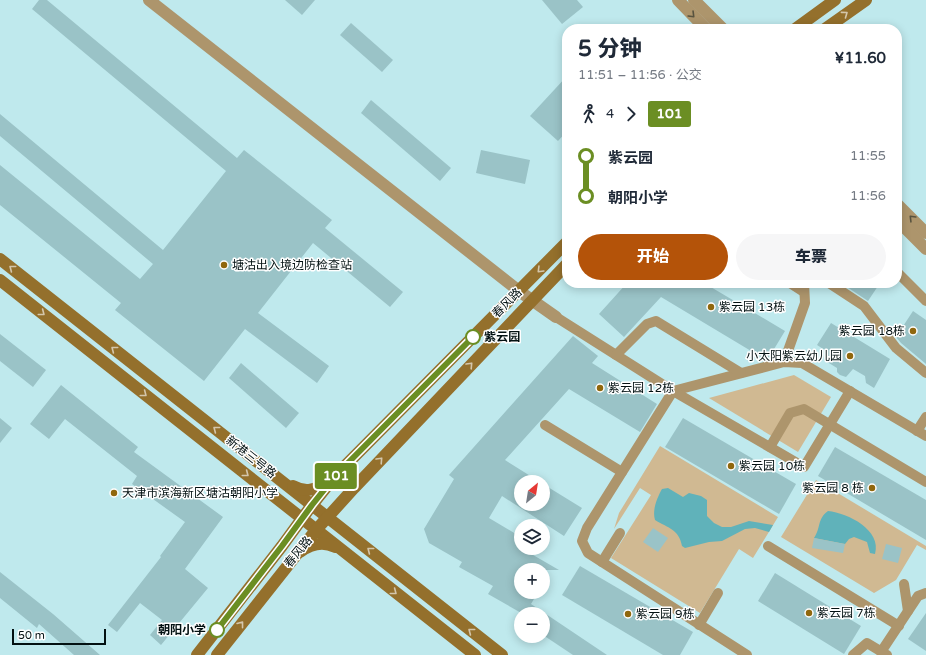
<!DOCTYPE html>
<html lang="zh">
<meta charset="utf-8">
<style>
:root{--surface:#fff;--page:#f6f6f7;--text:#1f2937;--muted:#747a83;--accent:#b45309}
body{margin:0;font-family:"Varela Round","Noto Sans SC",sans-serif;background:var(--page);color:var(--text);height:100vh;display:flex;flex-direction:column;font-size:15px;white-space:nowrap}
*{box-sizing:border-box;margin:0}
p{font-size:13px;color:var(--muted)}
.icon{flex:none;width:22px;height:22px;fill:none;stroke:currentColor;stroke-width:2;stroke-linecap:round;stroke-linejoin:round}
.map{position:relative;flex:1;overflow:hidden}
.panel{position:absolute;left:562px;top:24px;width:340px;height:264px;display:flex;flex-direction:column;background:var(--surface);border-radius:16px;box-shadow:0 2px 10px #0003}
.panel>*{flex:none}
.badge{padding:0 8px;border-radius:3px;font-size:14px;line-height:26px}
.needle{width:26px;rotate:30deg}
.fabs{position:absolute;left:514px;top:475px;display:grid;gap:8px}
.fabs a{display:grid;place-items:center;width:36px;height:36px;border-radius:50%;background:var(--surface);box-shadow:0 2px 10px #0003;font-size:20px}
.scale{position:absolute;left:12px;bottom:10px;width:94px;box-sizing:border-box;padding-left:4px;border:2px solid #031112;border-top:0;font-size:11px;line-height:14px;white-space:nowrap;color:#031112;-webkit-text-stroke:3px #fff;paint-order:stroke}
.map>.badge{position:absolute;translate:-50% -50%;box-shadow:0 0 0 2px #fff}
.legs{display:flex;align-items:center;gap:6px;height:44px;padding:0 16px;font-size:13px}
.legs p{margin-inline-start:auto}
.summary{display:flex;align-items:center;justify-content:space-between;height:68px;padding:0 16px}
h1{font-size:22px;font-weight:800;line-height:30px}
.cta{display:flex;gap:8px;margin-top:auto;padding:8px 16px}
.cta a{flex:1;height:46px;border-radius:24px;background:var(--accent);color:#fff;font-size:16px;font-weight:800;line-height:46px;text-align:center}
.cta a+a{background:var(--page);color:var(--text)}
ul{padding:0 16px;list-style:none}
li{display:flex;align-items:center;gap:14px;height:40px;font-size:15px}
li i{display:grid;place-items:center;width:6px;height:100%;margin:0 5px;background:currentColor}
li i::after{content:'';width:10px;height:10px;margin:-5px;border:3px solid;border-radius:50%;background:var(--surface)}
li p{margin-inline-start:auto}
li:first-child i{background:linear-gradient(#0000 50%,currentColor 0)}
li:last-child i{background:linear-gradient(currentColor 50%,#0000 0)}
.map>svg:first-child{display:block}
.green{fill:#d0b992}
.water{fill:#60b2ba}
.building{fill:#9ac3c7}
.lines{fill:none;stroke-linecap:round;stroke-linejoin:round}
.minor{stroke:#ad956c;stroke-width:10}
.tertiary{stroke:#ad956c;stroke-width:12}
.secondary{stroke:#94702c;stroke-width:12}
.oneway{stroke:#d4c6ab}
.oneway2{stroke:#58533f}
.line-1-casing{stroke:#fff;stroke-width:9}
.line-1{stroke:#6b8e23;stroke-width:6}
.poi-dot{fill:#90670d;stroke:#fff;stroke-width:1.5}
.stop-1-dot{fill:#fff;stroke:#6b8e23;stroke-width:2}
.labels{text-anchor:middle;stroke-width:3;stroke-linejoin:round;paint-order:stroke}
.poi-label{font-size:12px;fill:#031112;stroke:#fff;text-anchor:start}
.street-label{font-size:12px;fill:#031112;stroke:#fff}
.stop-label{font-size:12px;font-weight:bold;fill:#031112;stroke:#fff;text-anchor:start}
</style>
<div class="map">
<svg width="926" height="655" viewBox="0 0 926 655">
<rect width="100%" height="100%" fill="#bfe9ed"/>
<!-- green -->
<g class="green">
<polygon points="794,375 831,397 798,452 709,398"/>
<polygon points="660,446 778,517 753,558 739,549 700,613 611,558 651,495 640,488 614,529 619,513"/>
<polygon points="816,480 926,546 926,550 917,545 896,580 874,593 781,537"/>
</g>
<!-- water -->
<g class="water">
<path d="M668,488L683,497L689,493L701,496L707,500V516L714,523L722,527H731L749,521L773,525L769,532L755,528L745,529L722,541L709,542L685,548L682,546C679,529 668,528 655,520C652,510 657,498 662,489Z"/>
<path d="M828,511C848,513 882,530 875,554L870,553L867,542L854,537L849,539L845,544L814,538C821,528 817,519 828,511Z"/>
</g>
<!-- building -->
<g class="building">
<polygon points="39,0 47,0 237,158 244,150 332,220 325,228 403,292 390,307 313,243 258,313 329,366 317,383 245,329 204,381 115,310 121,303 0,205 0,165 140,279 153,264 0,136 0,114 163,250 226,171 32,9"/>
<polygon points="285,0 315,0 302,15"/>
<polygon points="542,0 577,0 583,7 562,24"/>
<polygon points="351,23 393,60 382,72 340,35"/>
<polygon points="567,76 567,131 558,141 530,116"/>
<polygon points="371,100 451,168 440,181 361,113"/>
<polygon points="481,150 530,160 525,184 476,173"/>
<polygon points="627,283 704,283 785,331 768,359 766,360 661,297 624,337 599,314"/>
<polygon points="841,283 880,283 868,301"/>
<polygon points="913,311 926,320 926,364 901,343 896,337"/>
<polygon points="831,323 890,359 874,388 866,383 865,376 853,369 846,377 840,375 837,372 837,368 824,360 828,352 817,345"/>
<polygon points="0,334 46,370 33,387 0,361"/>
<polygon points="573,336 598,356 592,363 657,404 640,432 569,389 505,460 540,482 521,482 521,504 543,504 543,484 582,508 564,536 502,496 489,518 521,537 521,548 559,570 521,570 521,592 538,592 531,604 607,655 573,655 543,635 543,614 523,614 488,594 493,586 459,567 462,562 429,543 424,529 454,479 449,475"/>
<polygon points="241,363 299,413 286,428 229,378"/>
<polygon points="61,385 138,447 134,452 223,517 185,569 208,588 161,645 150,635 162,620 140,603 117,632 108,625 161,557 160,556 185,522 132,484 137,476 65,419 49,439 30,424"/>
<polygon points="0,418 12,428 0,443"/>
<polygon points="683,418 796,484 779,514 665,447"/>
<polygon points="835,447 926,500 926,540 818,476"/>
<polygon points="653,528 668,538 658,552 643,542"/>
<polygon points="814,538 845,544 843,553 812,548"/>
<polygon points="886,544 902,548 898,563 882,559"/>
<polygon points="580,566 693,632 680,655 663,655 562,595"/>
<polygon points="0,572 53,614 100,655 74,655 39,624 37,628 0,598"/>
<polygon points="775,573 861,626 844,654 758,601"/>
<polygon points="926,613 926,651 908,639"/>
</g>
<g class="lines">
<!-- minor -->
<g class="minor">
<polyline points="897,272 926,301"/>
<polyline points="790,283 804,292"/>
<polyline points="829,283 864,306 896,348 926,373"/>
<polyline points="556,317 673,391 784,362 802,363 926,436"/>
<polyline points="616,355 647,324 656,321 741,373"/>
<polyline points="784,362 805,303 804,283"/>
<polyline points="545,425 622,472"/>
<polyline points="917,431 926,417"/>
<polyline points="770,447 790,413 804,409 926,482"/>
<polyline points="768,546 899,626"/>
<polyline points="602,562 620,533"/>
<polyline points="904,584 908,611"/>
<polyline points="699,625 718,593"/>
<polyline points="881,652 918,596 926,593"/>
<polyline points="747,655 588,553 582,541 587,528 673,391 804,467 850,391"/>
<polyline points="853,655 867,643 887,655"/>
</g>
<!-- tertiary -->
<g class="tertiary">
<polyline points="149,0 519,291 556,317"/>
<polyline points="678,0 706,29"/>
<polyline points="694,0 723,29"/>
<polyline points="897,204 926,233"/>
<polyline points="897,220 926,249"/>
</g>
<!-- secondary -->
<g class="secondary">
<polyline points="795,29 835,0"/>
<polyline points="825,29 866,0"/>
<polyline points="0,259 502,655"/>
<polyline points="0,280 475,655"/>
<path d="M293,486C306,493 315,490 327,482"/>
<path d="M300,552C311,544 323,541 335,547"/>
<polyline points="197,655 282,546 312,505 336,475 567,242"/>
<polyline points="217,655 316,530 354,488 567,264"/>
</g>
</g>
<!-- one-way arrows -->
<defs><path id="oneway-chevron" d="M-2-3.5L2.5 0L-2 3.5" fill="none" stroke-width="1.6" stroke-linecap="round" stroke-linejoin="round"/></defs>
<g class="oneway">
<use href="#oneway-chevron" transform="translate(845 14) rotate(-36)"/>
<use href="#oneway-chevron" transform="translate(12 268) rotate(-142)"/>
<use href="#oneway-chevron" transform="translate(540 270) rotate(135)"/>
<use href="#oneway-chevron" transform="translate(42 313) rotate(38)"/>
<use href="#oneway-chevron" transform="translate(114 349) rotate(-142)"/>
<use href="#oneway-chevron" transform="translate(470 365) rotate(-47)"/>
<use href="#oneway-chevron" transform="translate(144 394) rotate(38)"/>
<use href="#oneway-chevron" transform="translate(216 429) rotate(-142)"/>
<use href="#oneway-chevron" transform="translate(380 460) rotate(-47)"/>
<use href="#oneway-chevron" transform="translate(246 474) rotate(38)"/>
<use href="#oneway-chevron" transform="translate(370 550) rotate(-142)"/>
<use href="#oneway-chevron" transform="translate(394 592) rotate(38)"/>
<use href="#oneway-chevron" transform="translate(241 624) rotate(-52)"/>
<use href="#oneway-chevron" transform="translate(471 631) rotate(-142)"/>
</g>
<g class="oneway2">
<use href="#oneway-chevron" transform="translate(692 15) rotate(45)"/>
<use href="#oneway-chevron" transform="translate(912 218) rotate(-135)"/>
</g>
<g class="lines">
<defs>
<polyline id="line-1" points="217,630 282,546 312,505 336,475 473,337"/>
</defs>
<!-- line-1 casing -->
<use href="#line-1" class="line-1-casing"/>
<!-- line-1 -->
<use href="#line-1" class="line-1"/>
</g>
<!-- markers -->
<g class="poi-dot">
<circle cx="224" cy="265" r="4"/>
<circle cx="711" cy="307" r="4"/>
<circle cx="913" cy="331" r="4"/>
<circle cx="850" cy="356" r="4"/>
<circle cx="600" cy="388" r="4"/>
<circle cx="731" cy="466" r="4"/>
<circle cx="872" cy="488" r="4"/>
<circle cx="114" cy="493" r="4"/>
<circle cx="809" cy="613" r="4"/>
<circle cx="628" cy="614" r="4"/>
</g>
<g class="stop-1-dot">
<circle cx="473" cy="337" r="7"/>
<circle cx="217" cy="630" r="7"/>
</g>
<g class="labels">
<!-- poi labels -->
<g class="poi-label">
<text x="232" y="269">塘沽出入境边防检查站</text>
<text x="719" y="311">紫云园 13栋</text>
<text x="905" y="335" text-anchor="end">紫云园 18栋</text>
<text x="842" y="360" text-anchor="end">小太阳紫云幼儿园</text>
<text x="608" y="392">紫云园 12栋</text>
<text x="739" y="470">紫云园 10栋</text>
<text x="864" y="492" text-anchor="end">紫云园 8 栋</text>
<text x="122" y="497">天津市滨海新区塘沽朝阳小学</text>
<text x="817" y="617">紫云园 7栋</text>
<text x="636" y="618">紫云园 9栋</text>
</g>
<!-- street labels -->
<g class="street-label">
<text transform="translate(507 303) rotate(-45)" y="4">春风路</text>
<text transform="translate(251 457) rotate(38)" y="4">新港三号路</text>
<text transform="translate(298 552) rotate(-51)" y="4">春风路</text>
</g>
<!-- stop labels -->
<g class="stop-label">
<text x="484" y="341">紫云园</text>
<text x="206" y="634" text-anchor="end">朝阳小学</text>
</g>
</g>
</svg>
<div class="fabs">
<a><svg class="needle" viewBox="-14 -14 28 28"><path d="M0-13l5 13h-10z" fill="#e53935"/><path d="M0 13l5-13h-10z" fill="#747a83"/></svg></a>
<a><svg class="icon" aria-label="layers" viewBox="0 0 24 24"><path d="M12 4l9 5-9 5-9-5zM3 14l9 5 9-5"/></svg></a>
<a>+</a>
<a>−</a>
</div>
<div class="scale">50 m</div>
<b class="badge" style="left:336px;top:476px;background:#6b8e23;color:#fff">101</b>
<section class="panel">
<div class="summary"><div><h1>5 分钟</h1><p>11:51 – 11:56 · 公交</p></div><b>¥11.60</b></div>
<div class="legs"><svg class="icon" aria-label="walk" viewBox="0 0 24 24"><circle cx="13" cy="4" r="2"/><path d="M13 8l-2 6 4 7M11 14l-3 7M7 12l3-4h3l4 4"/></svg>4<svg class="icon" aria-label="forward" viewBox="0 0 24 24"><path d="M9 5l7 7-7 7"/></svg><b class="badge" style="background:#6b8e23;color:#fff">101</b></div>
<ul>
<li><i style="color:#6b8e23"></i><b>紫云园</b><p>11:55</p></li>
<li><i style="color:#6b8e23"></i><b>朝阳小学</b><p>11:56</p></li>
</ul>
<div class="cta"><a>开始</a><a>车票</a></div>
</section>
</div>
